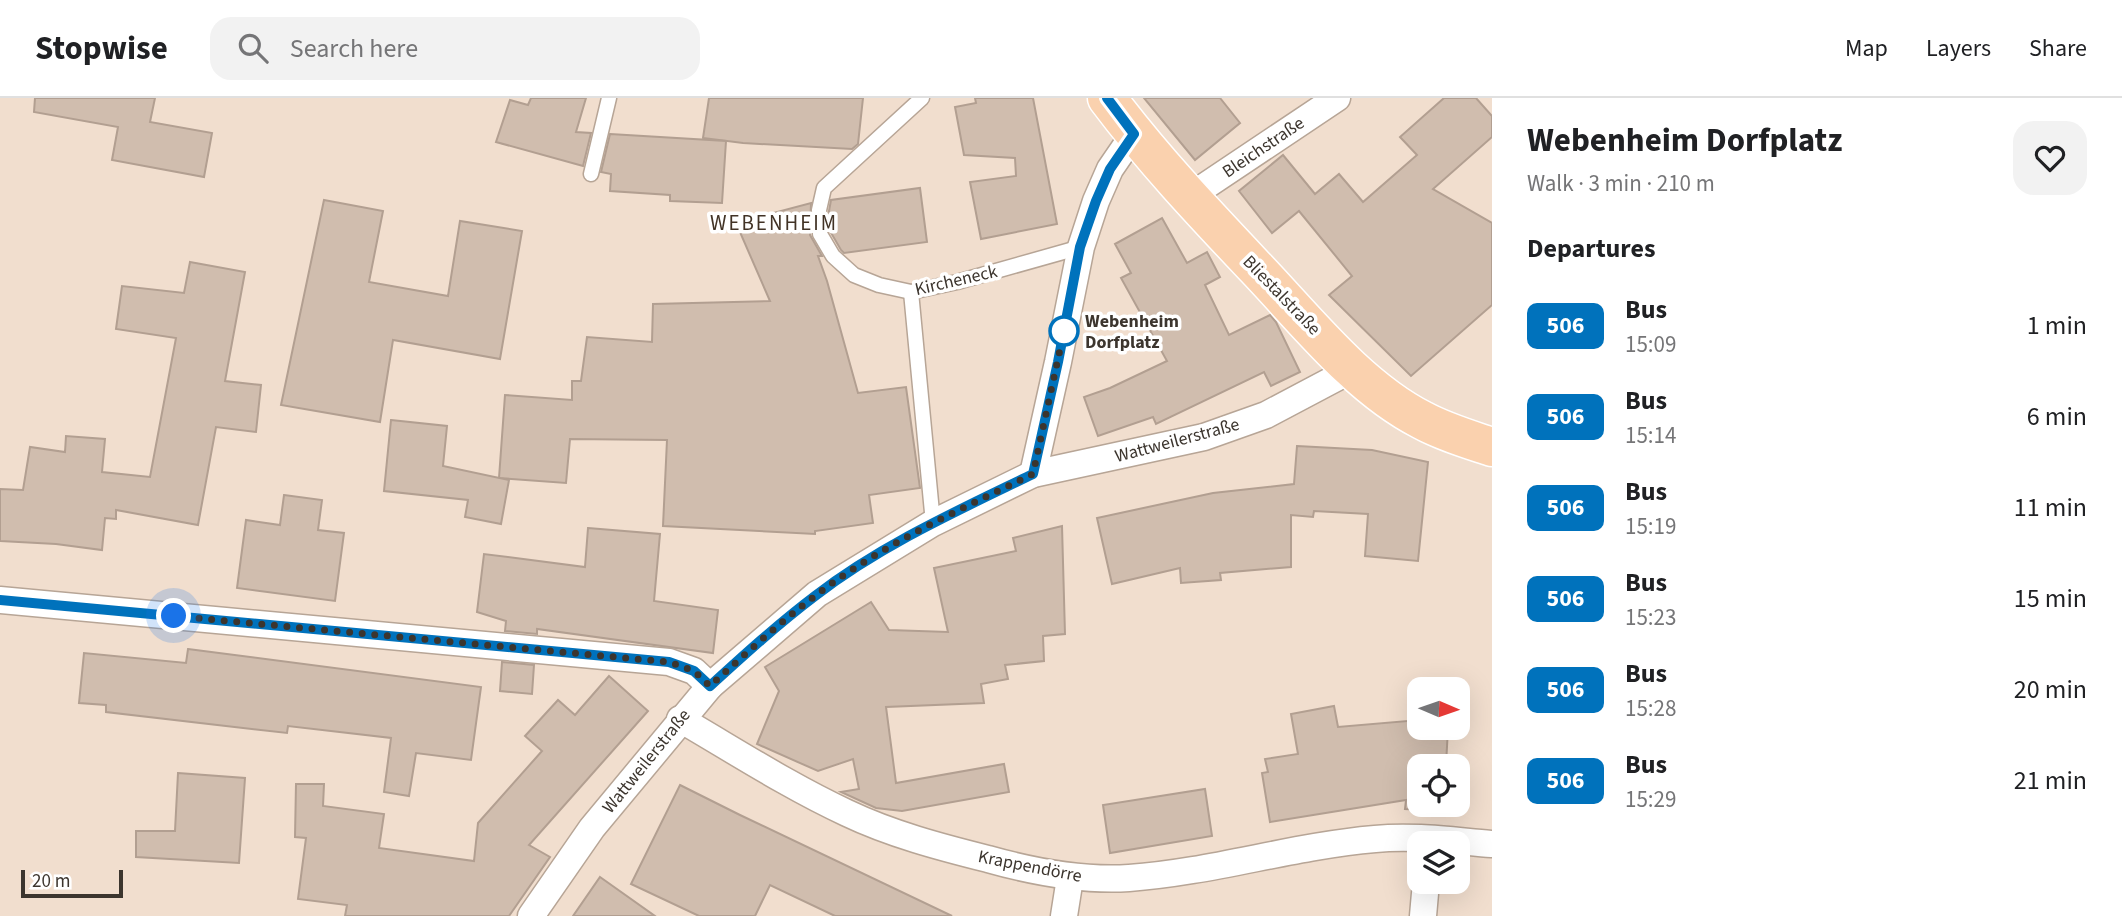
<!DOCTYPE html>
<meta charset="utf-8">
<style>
:root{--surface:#fff;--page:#f2f2f2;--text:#202124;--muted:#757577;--line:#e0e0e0}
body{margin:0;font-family:"Source Sans 3",sans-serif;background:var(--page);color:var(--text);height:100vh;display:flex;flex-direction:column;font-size:26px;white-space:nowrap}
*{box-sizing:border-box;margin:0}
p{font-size:23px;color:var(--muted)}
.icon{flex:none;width:38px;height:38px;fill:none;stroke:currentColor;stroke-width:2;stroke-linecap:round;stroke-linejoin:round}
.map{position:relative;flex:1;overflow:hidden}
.panel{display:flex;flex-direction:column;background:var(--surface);width:630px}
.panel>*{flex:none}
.badge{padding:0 14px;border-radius:10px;font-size:24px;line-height:46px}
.needle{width:46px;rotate:92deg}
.fabs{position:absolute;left:1407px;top:579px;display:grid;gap:14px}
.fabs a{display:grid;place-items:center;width:63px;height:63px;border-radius:14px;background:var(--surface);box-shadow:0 7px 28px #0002;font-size:35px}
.scale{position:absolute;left:21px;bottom:18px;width:102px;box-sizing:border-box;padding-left:7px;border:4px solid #3c352e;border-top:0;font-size:19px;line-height:24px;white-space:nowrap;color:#3c352e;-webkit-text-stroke:5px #fff;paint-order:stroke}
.you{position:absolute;width:35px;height:35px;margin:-18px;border:5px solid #fff;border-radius:50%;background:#1a73e8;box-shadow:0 0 0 10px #1a73e833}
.map>.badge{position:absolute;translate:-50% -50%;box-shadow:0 0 0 4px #fff}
h2{padding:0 35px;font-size:26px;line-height:63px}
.round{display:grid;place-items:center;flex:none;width:74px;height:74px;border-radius:21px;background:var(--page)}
.summary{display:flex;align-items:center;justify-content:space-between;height:119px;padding:0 35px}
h1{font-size:33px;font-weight:700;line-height:52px}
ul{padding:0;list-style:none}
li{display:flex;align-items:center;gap:21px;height:91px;padding:0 35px}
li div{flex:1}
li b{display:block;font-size:26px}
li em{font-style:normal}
li .badge{min-width:77px;font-weight:700;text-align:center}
header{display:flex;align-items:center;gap:42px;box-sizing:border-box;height:98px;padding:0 35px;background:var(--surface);border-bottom:2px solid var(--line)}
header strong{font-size:33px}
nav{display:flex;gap:38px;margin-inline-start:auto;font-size:24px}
.search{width:490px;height:63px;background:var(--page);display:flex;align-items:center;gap:18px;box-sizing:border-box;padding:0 24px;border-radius:21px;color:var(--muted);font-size:26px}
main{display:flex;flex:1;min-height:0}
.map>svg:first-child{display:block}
.building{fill:#d0bdae;stroke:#b29f91;stroke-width:2}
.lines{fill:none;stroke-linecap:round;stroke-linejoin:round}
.lane-casing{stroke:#b7a596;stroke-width:17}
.street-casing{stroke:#b7a596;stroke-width:29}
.primary-casing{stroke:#fff;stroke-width:41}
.lane{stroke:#fff;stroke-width:14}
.street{stroke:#fff;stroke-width:26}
.primary{stroke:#fad1ae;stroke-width:38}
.line-casing{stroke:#fff;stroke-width:16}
.line{stroke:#0072bc;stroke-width:10}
.walk{stroke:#3c352e;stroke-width:7;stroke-dasharray:0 12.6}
.stop-dot{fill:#fff;stroke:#0072bc;stroke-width:3.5}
.labels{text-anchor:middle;stroke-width:7;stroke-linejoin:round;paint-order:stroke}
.street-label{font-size:18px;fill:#3c352e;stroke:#fff}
.stop-label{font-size:18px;font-weight:bold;fill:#3c352e;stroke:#fff;text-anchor:start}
.quarter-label{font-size:21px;letter-spacing:2px;fill:#423326;stroke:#fff}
</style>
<header>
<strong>Stopwise</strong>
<div class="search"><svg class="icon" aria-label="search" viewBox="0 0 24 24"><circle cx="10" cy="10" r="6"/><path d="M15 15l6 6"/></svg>Search here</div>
<nav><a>Map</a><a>Layers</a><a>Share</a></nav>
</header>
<main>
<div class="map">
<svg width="1492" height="818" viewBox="0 0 1492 818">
<rect width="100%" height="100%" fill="#f1dece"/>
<!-- building -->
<g class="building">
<polygon points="35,0 155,0 150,24 212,35 204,79 112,62 118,29 34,14"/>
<polygon points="531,0 586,0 576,34 591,35 583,68 496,44 510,2 528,7"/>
<polygon points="709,0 863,0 858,46 852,51 743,45 703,40"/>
<polygon points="975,0 1033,0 1057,126 981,141 970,84 1016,78 1015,60 964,57 955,9 976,5"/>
<polygon points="1144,0 1220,0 1240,25 1195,62"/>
<polygon points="1444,0 1476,0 1492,18 1492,39 1433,91 1492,125 1492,207 1411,278 1329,197 1352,178 1299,113 1272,135 1239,93 1283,57 1315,96 1339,76 1363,104 1417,57 1400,39"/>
<polygon points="610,36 726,43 722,105 670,103 670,97 610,93 611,76 601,74"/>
<polygon points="920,90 927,144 844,155 841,152 830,133 829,113 831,102"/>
<polygon points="324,102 383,113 369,184 448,198 460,123 522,133 500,261 393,242 380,324 281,307"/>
<polygon points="811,105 810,137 822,158 818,158 827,183 858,295 906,289 920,390 869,397 873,425 815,433 815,436 663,428 667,342 570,341 566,385 499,380 505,297 572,302 572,283 581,283 587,239 652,244 653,206 770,203 736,125"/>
<polygon points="1162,120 1187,165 1207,154 1220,179 1205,187 1229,237 1270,217 1276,224 1300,274 1271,288 1264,274 1156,326 1153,319 1098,338 1084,299 1110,290 1167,263 1121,180 1131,175 1115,146"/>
<polygon points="190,164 245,174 225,283 261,287 256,334 216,329 198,427 116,412 116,421 105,420 102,452 56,446 0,443 0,391 23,392 30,349 65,354 66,338 105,341 102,374 150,379 176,240 116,231 122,188 184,195"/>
<polygon points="391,322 447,328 443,368 509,382 501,426 465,419 468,402 384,393"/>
<polygon points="1297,348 1372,352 1428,364 1418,463 1365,458 1368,416 1314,413 1313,419 1291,417 1291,469 1220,475 1221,482 1181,485 1180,470 1112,486 1097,420 1213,395 1294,386"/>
<polygon points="284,397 322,402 318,432 344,435 335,503 237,490 246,422 280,427"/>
<polygon points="1062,428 1065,536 1043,538 1044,563 1005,567 1008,581 981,586 984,605 886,609 896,685 1004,666 1009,694 902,713 876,710 841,694 859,691 853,661 818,673 757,646 779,593 765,569 871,504 889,532 948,534 934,470 1016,453 1013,440"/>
<polygon points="588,430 660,436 654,503 718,512 713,555 537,531 537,536 505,533 506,523 477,514 484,456 585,469"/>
<polygon points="188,551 481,589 471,662 416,655 409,698 384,694 391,640 288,628 287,635 106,614 106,607 79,605 84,555 186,565"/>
<polygon points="502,564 534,567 532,596 500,593"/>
<polygon points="609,578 648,613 529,747 550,759 509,818 345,818 347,807 298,801 306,740 295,739 296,686 324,686 323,708 384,716 379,750 474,763 478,725 542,653 525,638 558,602 575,617"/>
<polygon points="1334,608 1338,629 1419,622 1419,630 1448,630 1446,667 1452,668 1419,668 1419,707 1450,707 1449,713 1405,711 1406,702 1270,724 1262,675 1268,674 1265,661 1298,656 1291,616"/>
<polygon points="178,675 245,680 239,765 136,759 136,733 175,733"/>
<polygon points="680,687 740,717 952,818 835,818 770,787 755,818 699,818 631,786"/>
<polygon points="1205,691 1212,738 1110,755 1103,707"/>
<polygon points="600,779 655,818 573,818"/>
</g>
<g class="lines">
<defs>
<g id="lane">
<polyline points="922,0 824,90 819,112 820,136 833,158 854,177 879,187 911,194 957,184 1081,149"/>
<polyline points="591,76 609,0"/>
<polyline points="911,194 933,425"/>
</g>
<g id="street">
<polyline points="1189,99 1337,0"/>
<polyline points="1033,376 1058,264 1081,149 1096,103 1110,71 1134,36"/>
<polyline points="0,502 669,564 694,573 710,588"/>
<path d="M680,621C735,653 789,688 847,715C891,736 940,749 988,761C1034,774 1081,783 1129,780C1212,774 1293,748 1375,741C1414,737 1454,743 1492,746"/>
<polyline points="531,818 592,730 710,588 817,496 933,425 1033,376 1204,339 1266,317 1353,271"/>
<polyline points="1064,818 1070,780"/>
<polyline points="1423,818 1426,784"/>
</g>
<path id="primary" d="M1107,0C1152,60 1203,114 1254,168C1304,220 1357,289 1422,322C1444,334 1468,341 1492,349"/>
</defs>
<!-- lane casing -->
<use href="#lane" class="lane-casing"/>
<!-- street casing -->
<use href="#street" class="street-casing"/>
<!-- primary casing -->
<use href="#primary" class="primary-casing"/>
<!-- lane -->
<use href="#lane" class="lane"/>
<!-- street -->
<use href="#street" class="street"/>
<!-- primary -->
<use href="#primary" class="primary"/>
</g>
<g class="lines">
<defs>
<path id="line" d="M0,502L669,564L694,573L710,588C744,557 778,526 815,498C881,447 959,412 1033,376L1058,264L1080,149L1096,103L1110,71L1134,36L1107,0"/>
</defs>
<!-- line casing -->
<use href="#line" class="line-casing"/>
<!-- line -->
<use href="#line" class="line"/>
<!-- walk -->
<path class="walk" d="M174,518L669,564L694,573L710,588C744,557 778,526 815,498C881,447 959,412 1033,376L1064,233"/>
</g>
<!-- markers -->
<circle class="stop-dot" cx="1064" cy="233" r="14"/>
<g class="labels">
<!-- street labels -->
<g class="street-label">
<text transform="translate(1263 49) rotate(-34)" y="6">Bleichstraße</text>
<text transform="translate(956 182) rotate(-13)" y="6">Kircheneck</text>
<text transform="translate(1282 197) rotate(46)" y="6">Bliestalstraße</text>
<text transform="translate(1177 342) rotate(-15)" y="6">Wattweilerstraße</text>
<text transform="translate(646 663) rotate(-51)" y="6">Wattweilerstraße</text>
<text transform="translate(1030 768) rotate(11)" y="6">Krappendörre</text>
</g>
<!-- stop labels -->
<g class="stop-label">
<text x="1085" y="229">Webenheim<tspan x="1085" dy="21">Dorfplatz</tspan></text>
</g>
<!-- quarter labels -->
<g class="quarter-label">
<text x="774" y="132">WEBENHEIM</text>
</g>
</g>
</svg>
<div class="fabs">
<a><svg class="needle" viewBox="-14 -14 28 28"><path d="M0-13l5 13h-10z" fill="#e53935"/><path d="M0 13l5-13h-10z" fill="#757577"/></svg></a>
<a><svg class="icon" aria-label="locate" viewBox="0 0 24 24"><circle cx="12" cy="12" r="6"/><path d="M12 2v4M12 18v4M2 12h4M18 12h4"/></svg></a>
<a><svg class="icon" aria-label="layers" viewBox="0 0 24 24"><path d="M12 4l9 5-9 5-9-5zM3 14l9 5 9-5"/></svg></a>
</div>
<div class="scale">20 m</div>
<div class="you" style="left:174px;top:518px"></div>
</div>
<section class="panel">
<div class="summary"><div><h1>Webenheim Dorfplatz</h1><p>Walk · 3 min · 210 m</p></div><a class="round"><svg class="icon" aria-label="heart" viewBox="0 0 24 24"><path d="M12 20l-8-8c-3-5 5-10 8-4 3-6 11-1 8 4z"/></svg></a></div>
<h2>Departures</h2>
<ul>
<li><span class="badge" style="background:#0072bc;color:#fff">506</span><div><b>Bus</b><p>15:09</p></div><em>1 min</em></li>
<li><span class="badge" style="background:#0072bc;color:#fff">506</span><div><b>Bus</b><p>15:14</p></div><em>6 min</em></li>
<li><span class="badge" style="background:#0072bc;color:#fff">506</span><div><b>Bus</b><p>15:19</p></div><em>11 min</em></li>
<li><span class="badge" style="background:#0072bc;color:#fff">506</span><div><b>Bus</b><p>15:23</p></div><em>15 min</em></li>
<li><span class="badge" style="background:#0072bc;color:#fff">506</span><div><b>Bus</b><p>15:28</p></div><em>20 min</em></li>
<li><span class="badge" style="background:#0072bc;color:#fff">506</span><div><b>Bus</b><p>15:29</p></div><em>21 min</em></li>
</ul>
</section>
</main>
